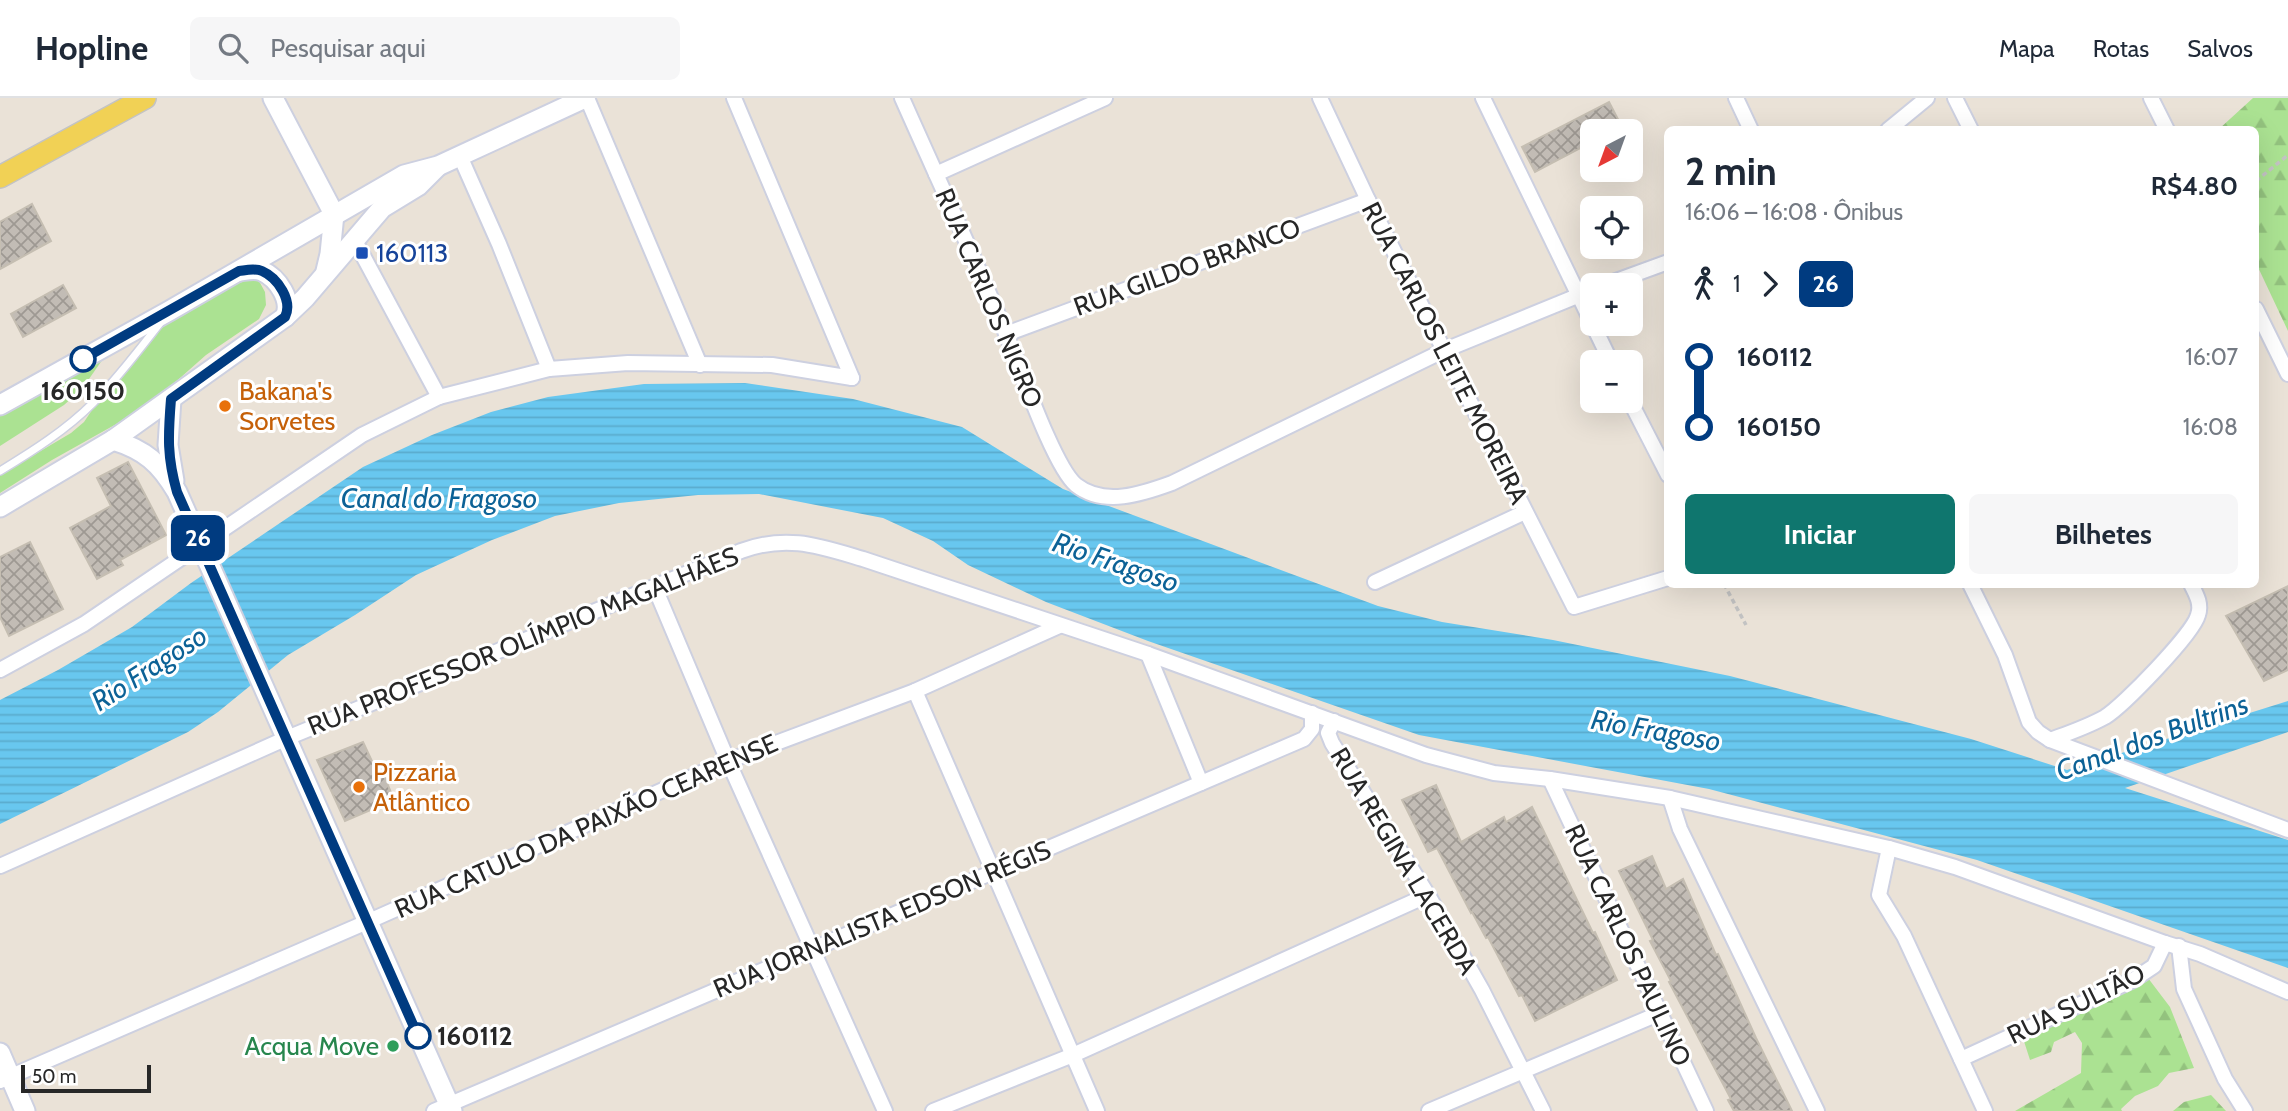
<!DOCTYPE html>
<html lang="pt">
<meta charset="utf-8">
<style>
:root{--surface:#fff;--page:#f6f6f7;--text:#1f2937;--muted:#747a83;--line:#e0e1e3;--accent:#0f766e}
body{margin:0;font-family:Cabin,sans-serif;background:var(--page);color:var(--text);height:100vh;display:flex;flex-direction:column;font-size:26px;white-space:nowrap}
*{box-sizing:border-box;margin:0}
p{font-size:23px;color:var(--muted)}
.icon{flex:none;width:38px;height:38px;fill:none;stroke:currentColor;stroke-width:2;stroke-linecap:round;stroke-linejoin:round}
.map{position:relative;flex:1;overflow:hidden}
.drawer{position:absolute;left:1664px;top:28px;width:595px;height:462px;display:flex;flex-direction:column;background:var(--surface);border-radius:10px;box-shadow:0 7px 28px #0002}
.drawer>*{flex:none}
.badge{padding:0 14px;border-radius:10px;font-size:24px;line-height:46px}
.needle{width:46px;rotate:221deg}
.fabs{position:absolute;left:1580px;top:21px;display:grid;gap:14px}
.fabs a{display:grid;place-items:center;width:63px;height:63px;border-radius:10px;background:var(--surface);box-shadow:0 7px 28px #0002;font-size:35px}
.scale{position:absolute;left:21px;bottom:18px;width:130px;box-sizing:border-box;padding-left:7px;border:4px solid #272727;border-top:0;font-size:19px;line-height:24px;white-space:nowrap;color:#272727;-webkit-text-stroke:5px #fff;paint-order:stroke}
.map>.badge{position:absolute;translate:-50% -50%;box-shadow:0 0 0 4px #fff}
.legs{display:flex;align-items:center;gap:10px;height:77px;padding:0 21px;font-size:23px}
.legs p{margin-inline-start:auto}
.head{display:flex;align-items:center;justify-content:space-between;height:119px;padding:0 21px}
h1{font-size:38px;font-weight:700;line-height:52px}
.button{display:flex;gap:14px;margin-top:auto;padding:14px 21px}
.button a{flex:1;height:80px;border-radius:10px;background:var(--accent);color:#fff;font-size:28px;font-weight:700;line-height:80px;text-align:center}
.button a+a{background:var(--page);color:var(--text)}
ul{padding:0 21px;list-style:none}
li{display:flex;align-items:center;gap:24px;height:70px;font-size:26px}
li i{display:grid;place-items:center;width:10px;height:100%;margin:0 9px;background:currentColor}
li i::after{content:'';width:18px;height:18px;margin:-9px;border:5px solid;border-radius:50%;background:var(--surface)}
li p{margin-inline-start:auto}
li:first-child i{background:linear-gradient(#0000 50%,currentColor 0)}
li:last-child i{background:linear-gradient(currentColor 50%,#0000 0)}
header{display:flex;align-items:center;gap:42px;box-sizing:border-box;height:98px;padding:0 35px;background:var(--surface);border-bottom:2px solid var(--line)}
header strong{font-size:33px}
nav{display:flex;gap:38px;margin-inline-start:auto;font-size:24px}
.search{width:490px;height:63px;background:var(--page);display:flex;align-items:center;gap:18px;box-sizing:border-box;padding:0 24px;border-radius:10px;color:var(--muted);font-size:26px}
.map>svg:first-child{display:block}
.forest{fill:url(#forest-firs)}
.park{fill:#abe292}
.water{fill:url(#water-rules)}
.building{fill:url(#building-cross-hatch);stroke:#c5beb2;stroke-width:2}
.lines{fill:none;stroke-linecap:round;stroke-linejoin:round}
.lane-casing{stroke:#cdd0e0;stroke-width:10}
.street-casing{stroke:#cdd0e0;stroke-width:18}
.secondary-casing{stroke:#cdd0e0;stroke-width:23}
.primary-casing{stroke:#c3c3c3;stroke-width:24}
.path{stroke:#c3c3c3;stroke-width:3.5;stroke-dasharray:5 3.5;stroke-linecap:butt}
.lane{stroke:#fff;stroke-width:7}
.street{stroke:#fff;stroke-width:14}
.secondary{stroke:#fff;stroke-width:19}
.primary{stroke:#f1d155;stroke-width:21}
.line-1-casing{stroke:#fff;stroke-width:16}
.line-1{stroke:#003b80;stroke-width:10}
.transit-dot{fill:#1a4fb4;stroke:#fff;stroke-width:2.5}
.stop-1-dot{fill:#fff;stroke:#003b80;stroke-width:3.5}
.food-dot{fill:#e8710a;stroke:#fff;stroke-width:2.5}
.leisure-dot{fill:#2e9e5b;stroke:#fff;stroke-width:2.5}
.labels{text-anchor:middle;stroke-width:6;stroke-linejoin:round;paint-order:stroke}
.transit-label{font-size:26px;fill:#164399;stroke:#fff;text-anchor:start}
.street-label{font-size:26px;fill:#272727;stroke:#fff}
.stop-label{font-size:26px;font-weight:bold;fill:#272727;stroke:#fff}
.food-label{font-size:26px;fill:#c56008;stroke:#fff;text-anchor:start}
.leisure-label{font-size:26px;fill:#27864d;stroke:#fff;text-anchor:end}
.water-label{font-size:28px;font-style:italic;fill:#0c6296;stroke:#fff}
</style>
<header>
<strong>Hopline</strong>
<div class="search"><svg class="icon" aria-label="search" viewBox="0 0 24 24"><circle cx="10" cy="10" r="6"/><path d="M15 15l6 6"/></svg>Pesquisar aqui</div>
<nav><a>Mapa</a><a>Rotas</a><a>Salvos</a></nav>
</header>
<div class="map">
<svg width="2288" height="1013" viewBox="0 0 2288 1013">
<defs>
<pattern id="forest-firs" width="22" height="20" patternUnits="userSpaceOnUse" patternTransform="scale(1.75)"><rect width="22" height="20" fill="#abe292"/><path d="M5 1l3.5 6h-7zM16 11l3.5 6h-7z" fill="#93c27e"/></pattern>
<pattern id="water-rules" width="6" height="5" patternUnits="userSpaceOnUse" patternTransform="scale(1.75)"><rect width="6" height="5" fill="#68c7ef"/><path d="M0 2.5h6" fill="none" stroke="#5aabcd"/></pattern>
<pattern id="building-cross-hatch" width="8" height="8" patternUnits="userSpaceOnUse" patternTransform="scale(1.75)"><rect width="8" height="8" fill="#c2bcb5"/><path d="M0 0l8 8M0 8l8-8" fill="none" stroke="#9e9993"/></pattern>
</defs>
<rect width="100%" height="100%" fill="#eae2d7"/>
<!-- forest -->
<g class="forest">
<polygon points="2253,0 2288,0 2288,233 2256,165 2256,32 2219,31"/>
<polygon points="2148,880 2170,909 2194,970 2169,975 2158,988 2135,998 2121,1011 2122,1013 2015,1013 2081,975 2082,945 2075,934 2054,944 2051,954 2030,962 2021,934"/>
<polygon points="2211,997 2226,1013 2173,1013 2184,1004"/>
</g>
<!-- park -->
<g class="park">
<polygon points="249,177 259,183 265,194 266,207 259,221 206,257 163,295 136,315 52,362 0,395 0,377 71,335 84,324 128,258 152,229"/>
<polygon points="112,248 82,291 64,307 0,348 0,313"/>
</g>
<!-- water -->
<polygon class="water" points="745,285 853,301 962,329 1063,391 1378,508 1442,524 1553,542 1730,578 1971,641 2067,672 2288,603 2288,634 2125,690 2288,742 2288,870 1977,762 1709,691 1419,637 1148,543 1046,504 968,467 933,443 883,420 759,396 698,397 619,405 555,418 492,442 416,477 355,517 288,557 218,614 188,634 0,726 0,602 58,572 132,529 191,485 363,369 432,337 491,314 548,299 644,286"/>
<!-- building -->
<g class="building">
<polygon points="1609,4 1622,29 1614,33 1592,33 1592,44 1535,74 1522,49"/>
<polygon points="32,106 51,143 0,171 0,124"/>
<polygon points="63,187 76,210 23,239 11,216"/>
<polygon points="128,364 166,437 120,462 123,467 97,481 70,430 111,408 97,380"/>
<polygon points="30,444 63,511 9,538 0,519 0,459"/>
<polygon points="2288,488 2288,572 2264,583 2226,518"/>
<polygon points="363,644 378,676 383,675 394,702 345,723 317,662"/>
<polygon points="1436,687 1461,744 1504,719 1506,724 1532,709 1593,835 1595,834 1617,882 1535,923 1522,897 1519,898 1488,839 1486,840 1472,814 1471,815 1437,750 1428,754 1402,702"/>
<polygon points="1652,758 1666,791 1683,781 1716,857 1718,856 1756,940 1792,1013 1734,1013 1728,1002 1731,1001 1669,884 1671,883 1650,843 1653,842 1619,773"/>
</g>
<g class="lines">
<defs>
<path id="lane" d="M0,373C33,353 66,332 93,305C118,280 139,252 160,225"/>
<g id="street">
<polyline points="587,0 700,267"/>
<polyline points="734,0 852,280"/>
<path d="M902,0C937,79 974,158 1007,238C1020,269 1054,369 1076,387C1104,409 1142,396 1172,385L1445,252L1592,192"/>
<polyline points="1320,0 1368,102 1574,509 1668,480"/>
<polyline points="1483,0 1611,264"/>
<polyline points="1736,0 1751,32"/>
<polyline points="1955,0 1971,32"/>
<polyline points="2151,0 2167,32"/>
<polyline points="1888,32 1927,0"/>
<polyline points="460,58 499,146 549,271"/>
<polyline points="936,76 1105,0"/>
<polyline points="354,141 439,299"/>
<polyline points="1605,187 1668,164"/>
<polyline points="2256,211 2288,276"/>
<polyline points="1006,236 1368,102"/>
<polyline points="1630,303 1668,377"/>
<polyline points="1375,484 1525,414"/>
<polyline points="1970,486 2005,557 2029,624 2038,634 2050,642 2288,732"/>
<polyline points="655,490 728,663 885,1013"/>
<polyline points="1148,556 1201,685"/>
<polyline points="0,572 84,526 362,337 439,299 549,271 628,265 772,267 852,280"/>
<polyline points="915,593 1097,1013"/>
<polyline points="1334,623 1328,635 1332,645 1428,797 1482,892 1543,1013"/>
<path d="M2050,642C2069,635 2087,629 2105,619C2123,608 2193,536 2198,517C2202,506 2196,496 2191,486"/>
<polyline points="1550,681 1706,1013"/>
<polyline points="1670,700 1680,731 1817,1013"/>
<polyline points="1889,750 1879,797 1904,838 1985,1013"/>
<path d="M0,768L287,640L741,453C787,436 819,448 863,461L1148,556L1426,657L1494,675L1550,681L1670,700L1889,750L1955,769L2165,845"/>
<polyline points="2179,848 2184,891 2225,981 2245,1013"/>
<polyline points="1961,961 2133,882 2154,868 2165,845 2200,856 2288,894"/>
<polyline points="0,983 367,824 728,663 915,593 1059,528"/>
<polyline points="434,1013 1304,641 1312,631 1312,615"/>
<polyline points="933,1013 1073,957 1428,797"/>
<polyline points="1429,1013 1658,916"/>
</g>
<g id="secondary">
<polyline points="273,0 334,116 330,156 326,173"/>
<path d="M240,173C247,172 255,170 262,173C278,180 293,203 285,219"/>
<polyline points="171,301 168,347 174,383"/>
<polyline points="0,307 169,213 404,77 438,68 585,0"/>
<path d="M113,342C145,352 160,365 177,394L452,1013"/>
<polyline points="0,409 113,342 285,219 305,200 382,110 418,88 437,69"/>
<polyline points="0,955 25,1013"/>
</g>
<polyline id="primary" points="0,79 145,0"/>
</defs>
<!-- lane casing -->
<use href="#lane" class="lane-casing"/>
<!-- street casing -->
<use href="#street" class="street-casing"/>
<!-- secondary casing -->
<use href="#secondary" class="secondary-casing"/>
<!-- primary casing -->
<use href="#primary" class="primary-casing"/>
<!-- path -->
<g class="path">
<polyline points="2256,83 2288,57"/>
<polyline points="1724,486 1746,527"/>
</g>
<!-- lane -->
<use href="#lane" class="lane"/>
<!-- street -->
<use href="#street" class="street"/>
<!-- secondary -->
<use href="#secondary" class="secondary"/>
<!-- primary -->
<use href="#primary" class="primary"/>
</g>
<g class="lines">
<defs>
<path id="line-1" d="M83,261L239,173C247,172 255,170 262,173C278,180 293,203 285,219L171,301C168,338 167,359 177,394L418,938"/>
</defs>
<!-- line-1 casing -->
<use href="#line-1" class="line-1-casing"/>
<!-- line-1 -->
<use href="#line-1" class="line-1"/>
</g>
<!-- markers -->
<rect class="transit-dot" x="355" y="148" width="14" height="14" rx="3.5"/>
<g class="stop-1-dot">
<circle cx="83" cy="261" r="12"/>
<circle cx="418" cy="938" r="12"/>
</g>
<g class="food-dot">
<circle cx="225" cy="308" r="7"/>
<circle cx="359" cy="689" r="7"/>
</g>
<circle class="leisure-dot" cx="393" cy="948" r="7"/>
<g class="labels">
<!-- transit labels -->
<g class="transit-label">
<text x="376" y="164">160113</text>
</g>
<!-- street labels -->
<g class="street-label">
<text transform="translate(1187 169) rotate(-20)" y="9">RUA GILDO BRANCO</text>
<text transform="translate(989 200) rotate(67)" y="9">RUA CARLOS NIGRO</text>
<text transform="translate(1445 255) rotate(63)" y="9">RUA CARLOS LEITE MOREIRA</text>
<text transform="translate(523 543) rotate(-22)" y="9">RUA PROFESSOR OLÍMPIO MAGALHÃES</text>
<text transform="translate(586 728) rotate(-24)" y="9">RUA CATULO DA PAIXÃO CEARENSE</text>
<text transform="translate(1404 763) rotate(59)" y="9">RUA REGINA LACERDA</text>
<text transform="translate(882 821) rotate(-23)" y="9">RUA JORNALISTA EDSON RÉGIS</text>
<text transform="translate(1628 847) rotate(65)" y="9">RUA CARLOS PAULINO</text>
<text transform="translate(2076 906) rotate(-26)" y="9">RUA SULTÃO</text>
</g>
<!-- stop labels -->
<g class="stop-label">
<text x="83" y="302">160150</text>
<text x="437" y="947" text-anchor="start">160112</text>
</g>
<!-- food labels -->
<g class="food-label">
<text x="239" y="302">Bakana's<tspan x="239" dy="30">Sorvetes</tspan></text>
<text x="373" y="683">Pizzaria<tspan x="373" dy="30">Atlântico</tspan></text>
</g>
<!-- leisure labels -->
<g class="leisure-label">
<text x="379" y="957">Acqua Move</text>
</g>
<!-- water labels -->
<g class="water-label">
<text x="439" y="410">Canal do Fragoso</text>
<text transform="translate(1116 464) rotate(19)" y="10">Rio Fragoso</text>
<text transform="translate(149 570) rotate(-33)" y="10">Rio Fragoso</text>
<text transform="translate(1656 632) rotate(10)" y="10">Rio Fragoso</text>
<text transform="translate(2152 639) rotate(-20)" y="10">Canal dos Bultrins</text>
</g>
</g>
</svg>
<div class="fabs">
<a><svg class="needle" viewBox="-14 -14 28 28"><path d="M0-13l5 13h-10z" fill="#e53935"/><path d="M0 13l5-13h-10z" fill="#747a83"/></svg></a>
<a><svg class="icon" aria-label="locate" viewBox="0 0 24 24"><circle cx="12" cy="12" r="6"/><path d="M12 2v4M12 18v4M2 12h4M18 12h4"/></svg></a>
<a>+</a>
<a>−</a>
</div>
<div class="scale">50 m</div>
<b class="badge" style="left:198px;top:440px;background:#003b80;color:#fff">26</b>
<section class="drawer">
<div class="head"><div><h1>2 min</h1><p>16:06 – 16:08 · Ônibus</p></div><b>R$4.80</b></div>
<div class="legs"><svg class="icon" aria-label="walk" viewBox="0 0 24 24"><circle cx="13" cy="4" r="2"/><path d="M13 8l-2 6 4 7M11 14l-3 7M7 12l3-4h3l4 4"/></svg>1<svg class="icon" aria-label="forward" viewBox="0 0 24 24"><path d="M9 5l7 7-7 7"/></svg><b class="badge" style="background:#003b80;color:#fff">26</b></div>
<ul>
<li><i style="color:#003b80"></i><b>160112</b><p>16:07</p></li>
<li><i style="color:#003b80"></i><b>160150</b><p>16:08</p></li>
</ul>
<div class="button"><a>Iniciar</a><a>Bilhetes</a></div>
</section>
</div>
